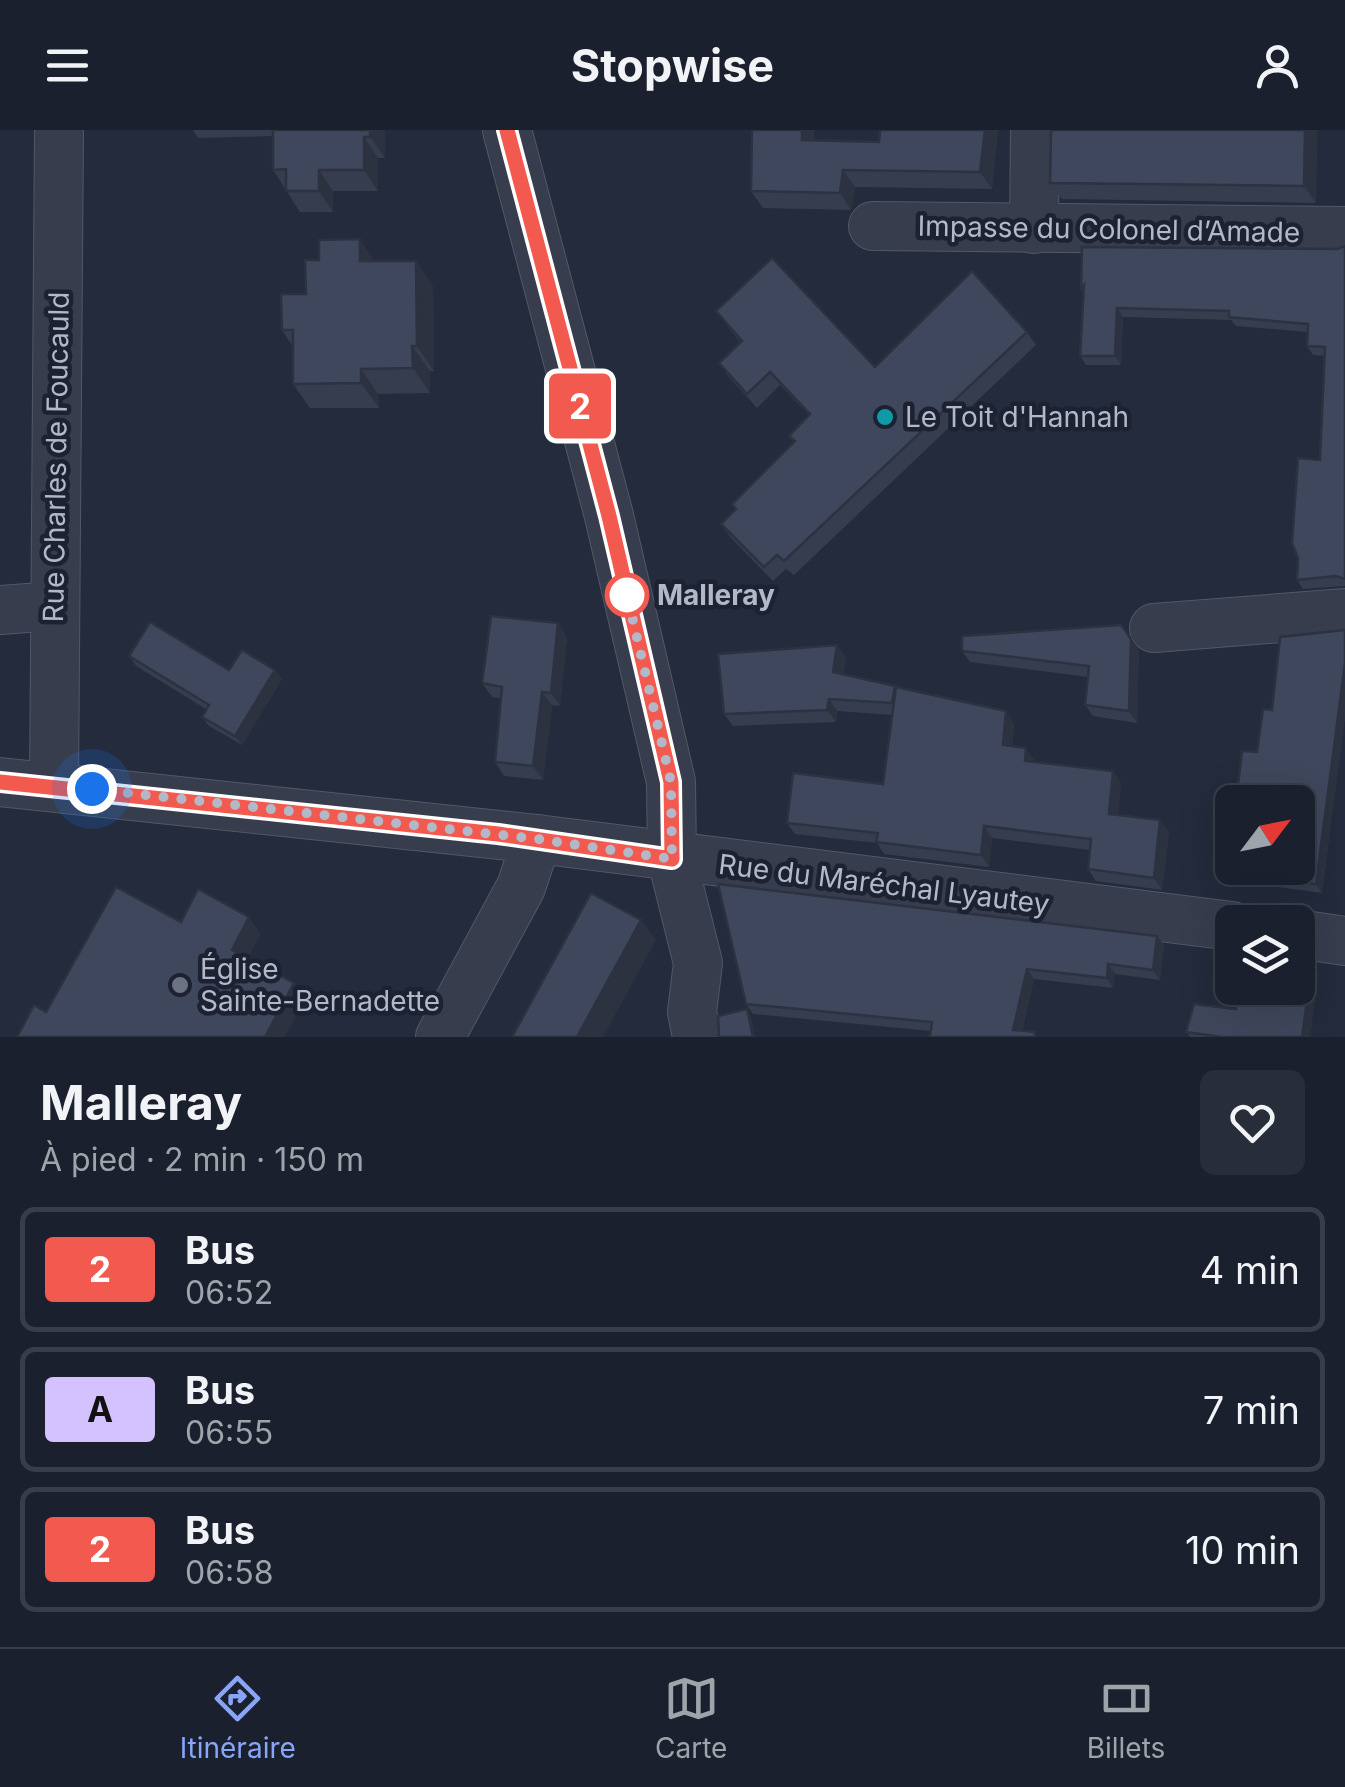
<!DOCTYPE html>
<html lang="fr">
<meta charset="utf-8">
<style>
:root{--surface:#1a202d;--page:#272d39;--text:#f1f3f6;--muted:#9fa3aa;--line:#383e49;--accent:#88a5f7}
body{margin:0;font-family:Inter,sans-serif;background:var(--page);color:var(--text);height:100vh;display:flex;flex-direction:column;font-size:38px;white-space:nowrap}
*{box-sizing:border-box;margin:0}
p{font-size:32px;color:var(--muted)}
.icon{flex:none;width:55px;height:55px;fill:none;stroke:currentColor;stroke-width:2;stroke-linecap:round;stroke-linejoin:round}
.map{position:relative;height:907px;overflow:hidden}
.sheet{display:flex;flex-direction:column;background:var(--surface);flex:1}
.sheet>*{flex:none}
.badge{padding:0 20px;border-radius:8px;font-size:35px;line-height:65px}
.needle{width:65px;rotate:58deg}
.fabs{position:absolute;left:1215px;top:655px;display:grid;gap:20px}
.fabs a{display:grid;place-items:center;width:100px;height:100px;border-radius:15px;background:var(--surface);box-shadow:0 10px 40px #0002,0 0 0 2px var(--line);font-size:50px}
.you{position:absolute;width:50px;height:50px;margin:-25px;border:8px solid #fff;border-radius:50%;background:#1a73e8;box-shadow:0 0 0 15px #1a73e833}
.map>.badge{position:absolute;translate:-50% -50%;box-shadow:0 0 0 5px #fff}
.round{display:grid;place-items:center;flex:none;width:105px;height:105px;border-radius:15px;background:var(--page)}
.overview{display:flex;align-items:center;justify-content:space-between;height:170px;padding:0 40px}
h1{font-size:48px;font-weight:700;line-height:75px}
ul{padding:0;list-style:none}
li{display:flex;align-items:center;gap:30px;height:125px;margin:0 20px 15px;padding:0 20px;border:5px solid var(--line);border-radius:15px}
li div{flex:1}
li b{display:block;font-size:38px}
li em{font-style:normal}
li .badge{min-width:110px;font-weight:700;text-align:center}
header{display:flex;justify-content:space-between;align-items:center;height:130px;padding:0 40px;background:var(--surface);font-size:45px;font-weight:700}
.tabs{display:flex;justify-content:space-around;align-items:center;height:140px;border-top:2px solid var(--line);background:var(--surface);font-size:28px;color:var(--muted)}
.tabs a{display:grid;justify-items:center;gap:5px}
.tabs .on{color:var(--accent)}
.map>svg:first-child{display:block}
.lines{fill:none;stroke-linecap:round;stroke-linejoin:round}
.minor-casing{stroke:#525867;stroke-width:50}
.minor{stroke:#373d4d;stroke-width:48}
.wall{fill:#363d4f}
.shaded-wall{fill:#2c3240}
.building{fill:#3f475c;stroke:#2c3240;stroke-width:2.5}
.line-casing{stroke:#fff;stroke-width:22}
.line{stroke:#f2594f;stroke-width:15}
.walk{stroke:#b3b8c8;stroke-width:10;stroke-dasharray:0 18}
.culture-dot{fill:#0f9aa8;stroke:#1c2231;stroke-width:4}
.stop-dot{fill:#fff;stroke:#f2594f;stroke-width:5}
.worship-dot{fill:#6b7280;stroke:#1c2231;stroke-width:4}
.labels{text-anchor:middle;stroke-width:9;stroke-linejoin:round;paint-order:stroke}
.street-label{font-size:28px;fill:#b3b8c8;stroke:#1c2231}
.poi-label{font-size:28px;fill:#b3b8c8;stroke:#1c2231;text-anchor:start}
.stop-label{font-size:28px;font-weight:bold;fill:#b3b8c8;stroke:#1c2231;text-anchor:start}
</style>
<header><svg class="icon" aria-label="menu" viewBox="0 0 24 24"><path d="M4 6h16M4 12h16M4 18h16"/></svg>Stopwise<svg class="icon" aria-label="person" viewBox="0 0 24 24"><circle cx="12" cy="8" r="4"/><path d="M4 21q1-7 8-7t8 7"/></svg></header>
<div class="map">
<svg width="1345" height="907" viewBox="0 0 1345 907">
<rect width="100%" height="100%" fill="#232b3c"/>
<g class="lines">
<defs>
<g id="minor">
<polyline points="507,0 609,386 671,652 672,729 698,833 692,882 697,907"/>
<polyline points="873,96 1345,101"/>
<polyline points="1034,99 1035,0"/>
<polyline points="0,480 54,476"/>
<polyline points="1154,498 1345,483"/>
<polyline points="0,652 537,709 1232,796"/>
<polyline points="54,655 59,0"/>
<polyline points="1298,804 1345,811"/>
<polyline points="440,907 521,757 537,709"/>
</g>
</defs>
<!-- minor casing -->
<use href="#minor" class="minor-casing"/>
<!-- minor -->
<use href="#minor" class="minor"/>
</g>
<!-- wall -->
<g class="wall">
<polygon points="193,0 385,0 385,28 378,28 378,61 333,61 333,82 300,82 273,40 273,6 198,8"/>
<polygon points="880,0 998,0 992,59 855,57 851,80 763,78 751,61 814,10 879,12"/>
<polygon points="1051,0 1317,0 1316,73 1062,69 1050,53"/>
<polygon points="1345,116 1345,456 1303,459 1297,450 1320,330 1325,226 1313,225 1307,216 1307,202 1236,196 1231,190 1123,187 1121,235 1086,235 1080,226 1083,162 1081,158 1082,117 1338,119"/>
<polygon points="375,131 433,156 434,241 430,241 430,263 378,264 379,278 310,278 293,254 293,217 282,200 306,164"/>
<polygon points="716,181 875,237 1027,202 1036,215 794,445 786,439 773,451 731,408 721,394 735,380 732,374 794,312 789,306 809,285 780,255 757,278 728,246 719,233 740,212"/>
<polygon points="558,493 567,507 560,576 552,575 543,650 504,646 495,632 501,568 492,567 482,553"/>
<polygon points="1345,500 1345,586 1322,763 1270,756 1264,747 1298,738 1257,622 1272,580"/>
<polygon points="837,515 846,528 843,544 896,558 1014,593 1012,616 1034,630 1034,632 1121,653 1118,685 1169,702 1162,760 1096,751 1088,739 1090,720 992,708 989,737 884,724 877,713 795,704 787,693 883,654 892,585 837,581 836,592 733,596 724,584"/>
<polygon points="1139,520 1137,593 1093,586 1085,575 1088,547 970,532 962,521"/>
<polygon points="129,526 229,540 282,549 242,615 209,596 202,587 206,579 136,536"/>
<polygon points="1157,806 1164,815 1160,850 1115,844 1113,858 1034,849 1022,901 931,901 753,884 746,874"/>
<polygon points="1318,843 1310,907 1190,907 1186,902"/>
</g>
<!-- shaded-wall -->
<g class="shaded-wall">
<polygon points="370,0 385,0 385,28 370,7"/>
<polygon points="802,0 814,0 814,27 802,10"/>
<polygon points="985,0 998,0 992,59 980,42"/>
<polygon points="1305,0 1317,0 1316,73 1304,56"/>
<polygon points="364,7 378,28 378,61 364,40"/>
<polygon points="319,40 333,61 333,82 319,61"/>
<polygon points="843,40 855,57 851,80 840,63"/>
<polygon points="360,109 377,134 360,131"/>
<polygon points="416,131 433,156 434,241 417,216"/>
<polygon points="1117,178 1123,187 1121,235 1115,226"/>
<polygon points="412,216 430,241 430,263 413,238"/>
<polygon points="361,239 378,264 379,278 361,253"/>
<polygon points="558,493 567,507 560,576 551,563"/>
<polygon points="1131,509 1139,520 1137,593 1129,581"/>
<polygon points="837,515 846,528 841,554 833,542"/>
<polygon points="1345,533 1345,586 1322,763 1316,754"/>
<polygon points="275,540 282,549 242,615 235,606"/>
<polygon points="542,562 552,575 543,650 533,636"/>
<polygon points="829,569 837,581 836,592 827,580"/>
<polygon points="1006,581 1014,593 1012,627 1003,615"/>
<polygon points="1026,618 1034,630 1034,643 1025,631"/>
<polygon points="1113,641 1121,653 1117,696 1109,684"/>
<polygon points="1160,690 1169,702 1162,760 1154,748"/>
<polygon points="984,696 992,708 989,737 981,725"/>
<polygon points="249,787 261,804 243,836 232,820"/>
<polygon points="641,790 656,810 603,907 577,907"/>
<polygon points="1157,806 1164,815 1160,850 1153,840"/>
<polygon points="1108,834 1115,844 1113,858 1107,848"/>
<polygon points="1312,834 1318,843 1310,907 1302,907"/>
<polygon points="1027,839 1034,849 1020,907 1013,900"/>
<polygon points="294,853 305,870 285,907 265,907"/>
<polygon points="747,879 750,884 756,907 753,907"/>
</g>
<!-- building -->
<g class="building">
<polygon points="273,0 370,0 370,7 364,7 364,40 319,40 319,61 286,61 286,39 273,40"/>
<polygon points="752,0 802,0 802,10 879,12 880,0 985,0 980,42 843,40 840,63 751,61"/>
<polygon points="1051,0 1305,0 1304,56 1050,53"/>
<polygon points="360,109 360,131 416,131 417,216 412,216 413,238 361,239 361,253 293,254 293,200 282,200 281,164 306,164 305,130 319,130 319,110"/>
<polygon points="1345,116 1345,449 1336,446 1297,450 1298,428 1292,413 1298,328 1320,330 1325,217 1307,216 1308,194 1229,187 1229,181 1117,178 1115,226 1080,226 1084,155 1081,158 1082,117 1338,119"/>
<polygon points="772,128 875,237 972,141 1027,202 784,431 777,425 764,437 721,394 736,379 732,374 795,311 789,306 810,284 770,242 747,264 719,233 742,211 716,181"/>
<polygon points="491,486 558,493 551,563 542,562 533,636 495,632 502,557 482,553"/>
<polygon points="150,492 229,540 242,520 275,540 235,606 202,587 209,575 129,526"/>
<polygon points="1121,495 1131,509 1129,581 1085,575 1089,536 962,521 962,506"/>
<polygon points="1345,500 1345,533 1316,754 1264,747 1265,738 1298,738 1298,672 1236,672 1242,621 1257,622 1263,579 1272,580 1280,507"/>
<polygon points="837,515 833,542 895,556 892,573 829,569 827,580 724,584 718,524"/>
<polygon points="896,557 1006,581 1003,615 1026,618 1025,631 1113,641 1109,684 1160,690 1154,748 1088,739 1091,709 984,696 981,725 876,712 878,703 787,693 793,643 883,654"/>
<polygon points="718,754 1157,806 1153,840 1108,834 1107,848 1027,839 1013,900 1035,902 1035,907 930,907 932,892 746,874"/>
<polygon points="116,757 181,792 198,759 249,787 232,820 294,853 265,907 17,907 34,875 46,882"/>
<polygon points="591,763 641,790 577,907 512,907"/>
<polygon points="1298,824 1302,824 1312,834 1302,907 1222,907 1186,902 1194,874 1236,879 1238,858 1298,858"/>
<polygon points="747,879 753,907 719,907 718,886"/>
</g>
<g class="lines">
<defs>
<polyline id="line" points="0,652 498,704 672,729 671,652 609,386 507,0"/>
</defs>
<!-- line casing -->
<use href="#line" class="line-casing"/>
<!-- line -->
<use href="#line" class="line"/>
<!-- walk -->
<polyline class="walk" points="92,659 537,709 672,729 671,652 627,465"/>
</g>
<!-- markers -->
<circle class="culture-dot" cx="885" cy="287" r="10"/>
<circle class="stop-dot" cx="627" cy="465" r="20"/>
<circle class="worship-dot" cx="180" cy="855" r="10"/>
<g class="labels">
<!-- street labels -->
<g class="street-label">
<text transform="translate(1109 99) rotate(1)" y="10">Impasse du Colonel d’Amade</text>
<text transform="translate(56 327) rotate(-89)" y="10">Rue Charles de Foucauld</text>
<text transform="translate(884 754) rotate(7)" y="10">Rue du Maréchal Lyautey</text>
</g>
<!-- poi labels -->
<g class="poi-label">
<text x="905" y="297">Le Toit d'Hannah</text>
<text x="200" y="849">Église<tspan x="200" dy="32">Sainte-Bernadette</tspan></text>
</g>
<!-- stop labels -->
<g class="stop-label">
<text x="657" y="475">Malleray</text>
</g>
</g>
</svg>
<div class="fabs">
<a><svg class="needle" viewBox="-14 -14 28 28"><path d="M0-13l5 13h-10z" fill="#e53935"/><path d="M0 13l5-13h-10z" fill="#9fa3aa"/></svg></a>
<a><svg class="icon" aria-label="layers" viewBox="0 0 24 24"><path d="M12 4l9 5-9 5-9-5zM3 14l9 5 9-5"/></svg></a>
</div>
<div class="you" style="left:92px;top:659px"></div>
<b class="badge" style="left:580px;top:276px;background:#f2594f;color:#fff">2</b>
</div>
<section class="sheet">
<div class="overview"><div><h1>Malleray</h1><p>À pied · 2 min · 150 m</p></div><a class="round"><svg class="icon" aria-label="heart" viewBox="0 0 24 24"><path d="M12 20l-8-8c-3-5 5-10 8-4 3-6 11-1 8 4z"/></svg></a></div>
<ul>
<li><span class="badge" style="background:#f2594f;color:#fff">2</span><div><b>Bus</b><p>06:52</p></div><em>4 min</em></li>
<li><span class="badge" style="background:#d4c2ff;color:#111">A</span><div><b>Bus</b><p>06:55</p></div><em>7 min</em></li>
<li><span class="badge" style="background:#f2594f;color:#fff">2</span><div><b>Bus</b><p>06:58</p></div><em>10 min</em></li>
</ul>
</section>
<nav class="tabs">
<a class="on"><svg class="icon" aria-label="directions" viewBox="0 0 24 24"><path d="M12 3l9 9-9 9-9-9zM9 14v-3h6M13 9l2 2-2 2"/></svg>Itinéraire</a>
<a><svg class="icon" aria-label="map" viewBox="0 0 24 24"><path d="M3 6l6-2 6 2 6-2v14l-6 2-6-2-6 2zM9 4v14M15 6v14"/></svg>Carte</a>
<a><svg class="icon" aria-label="tickets" viewBox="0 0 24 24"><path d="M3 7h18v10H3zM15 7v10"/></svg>Billets</a>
</nav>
